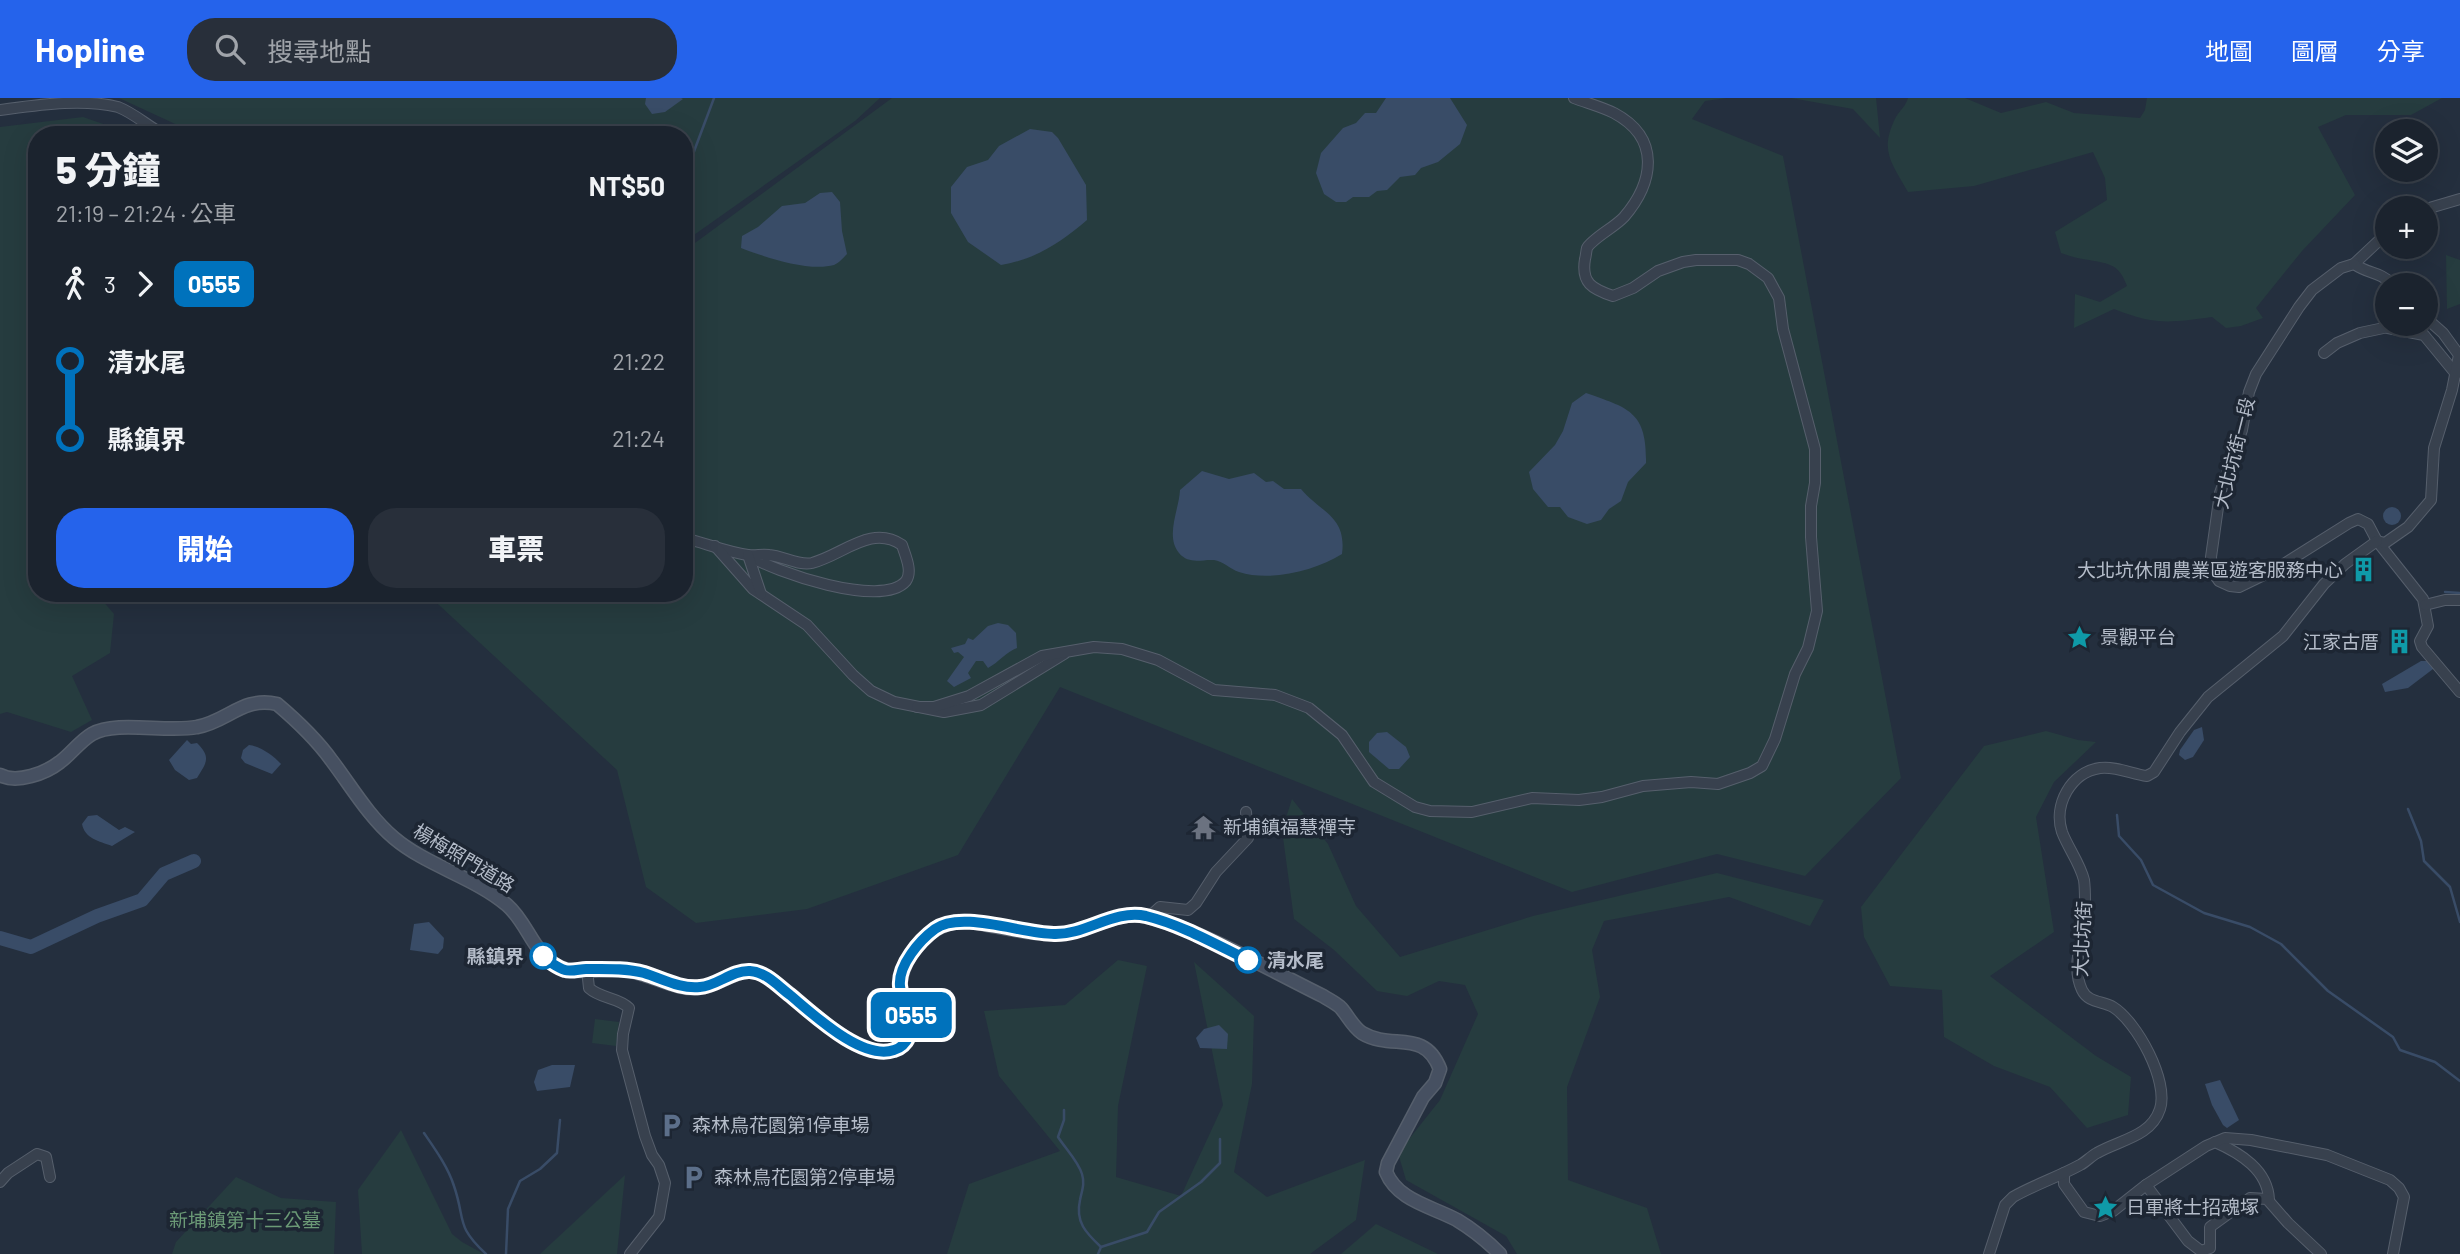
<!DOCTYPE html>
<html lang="zh-TW">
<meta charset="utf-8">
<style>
:root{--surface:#1b232e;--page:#282f3a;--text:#f1f3f6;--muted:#a0a4aa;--line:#39404a;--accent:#2563eb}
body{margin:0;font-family:Barlow,"Noto Sans TC",sans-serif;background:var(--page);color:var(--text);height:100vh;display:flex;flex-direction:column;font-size:26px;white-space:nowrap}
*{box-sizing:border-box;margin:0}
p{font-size:23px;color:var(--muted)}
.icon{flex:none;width:38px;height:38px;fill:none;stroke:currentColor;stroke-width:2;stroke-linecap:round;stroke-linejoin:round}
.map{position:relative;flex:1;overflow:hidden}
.side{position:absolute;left:28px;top:28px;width:665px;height:476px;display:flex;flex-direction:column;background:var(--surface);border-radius:28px;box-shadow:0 7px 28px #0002,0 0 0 2px var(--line)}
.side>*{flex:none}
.badge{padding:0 14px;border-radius:10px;font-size:24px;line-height:46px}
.buttons{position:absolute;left:2375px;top:21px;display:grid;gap:14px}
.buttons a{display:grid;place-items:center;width:63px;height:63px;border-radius:50%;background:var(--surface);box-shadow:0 7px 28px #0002,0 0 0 2px var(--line);font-size:35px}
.map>.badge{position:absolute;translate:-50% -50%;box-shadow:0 0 0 4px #fff}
.legs{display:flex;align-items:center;gap:10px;height:77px;padding:0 28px;font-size:23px}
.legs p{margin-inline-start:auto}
.head{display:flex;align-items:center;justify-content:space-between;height:119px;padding:0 28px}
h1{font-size:38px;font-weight:800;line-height:52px}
.cta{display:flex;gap:14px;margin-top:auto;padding:14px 28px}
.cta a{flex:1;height:80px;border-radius:28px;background:var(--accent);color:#fff;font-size:28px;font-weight:800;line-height:80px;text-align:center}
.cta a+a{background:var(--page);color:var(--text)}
ul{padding:0 28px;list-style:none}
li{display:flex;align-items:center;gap:24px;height:77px;font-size:26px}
li i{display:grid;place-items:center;width:10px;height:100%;margin:0 9px;background:currentColor}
li i::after{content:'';width:18px;height:18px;margin:-9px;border:5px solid;border-radius:50%;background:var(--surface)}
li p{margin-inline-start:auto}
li:first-child i{background:linear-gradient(#0000 50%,currentColor 0)}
li:last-child i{background:linear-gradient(currentColor 50%,#0000 0)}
header{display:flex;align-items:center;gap:42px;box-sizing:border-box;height:98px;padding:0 35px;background:var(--accent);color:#fff}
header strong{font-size:33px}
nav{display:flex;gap:38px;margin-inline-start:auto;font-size:24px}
.search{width:490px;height:63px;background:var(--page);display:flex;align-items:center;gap:18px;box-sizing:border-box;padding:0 24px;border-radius:28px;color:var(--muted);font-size:26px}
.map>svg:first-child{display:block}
.green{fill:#263c3f}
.water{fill:#394c67}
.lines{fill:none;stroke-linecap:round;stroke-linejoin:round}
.stream{stroke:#394c67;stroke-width:2.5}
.river{stroke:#394c67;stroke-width:14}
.street-casing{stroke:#565f6c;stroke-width:12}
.secondary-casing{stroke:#565f6c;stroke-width:15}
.street{stroke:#38414e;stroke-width:10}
.secondary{stroke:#465061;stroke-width:12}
.line-1-casing{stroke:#fff;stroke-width:16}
.line-1{stroke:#0072bc;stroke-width:10}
.stop-1-dot{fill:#fff;stroke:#0072bc;stroke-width:3.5}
.labels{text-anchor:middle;stroke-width:7;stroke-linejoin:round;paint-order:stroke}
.street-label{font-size:19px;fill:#b4bcc9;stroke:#1d2633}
.poi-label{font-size:19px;fill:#b4bcc9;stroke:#1d2633;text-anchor:start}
.stop-label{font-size:19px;font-weight:bold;fill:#b4bcc9;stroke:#1d2633;text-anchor:end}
.park-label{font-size:19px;fill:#6b9a76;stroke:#1d2633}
</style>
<header>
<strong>Hopline</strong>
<div class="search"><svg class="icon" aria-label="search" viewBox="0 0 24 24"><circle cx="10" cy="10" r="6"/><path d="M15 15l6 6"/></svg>搜尋地點</div>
<nav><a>地圖</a><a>圖層</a><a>分享</a></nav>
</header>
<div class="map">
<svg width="2460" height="1156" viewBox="0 0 2460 1156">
<rect width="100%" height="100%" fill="#242f3e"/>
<!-- green -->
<g class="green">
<polygon points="119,0 880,0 855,23 684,144 684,37 199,37"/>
<polygon points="892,0 1727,0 1705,3 1692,21 1783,58 1901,680 1805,778 1717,756 1572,794 1060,589 958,757 807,811 696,825 646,789 617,672 426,495 684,495 684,153"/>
<polygon points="1791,0 1876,0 1880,40 1853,11"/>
<path d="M1908,0H1965L2001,15L2046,4L2074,15L2140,20L2145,12L2147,0H2442L2411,17H2346L2318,29L2355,97L2302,153L2256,210L2263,220L2241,228L2226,230L2212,219C2168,225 2155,227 2114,211L2074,230L2075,196L2100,204L2127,188C2119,166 2110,166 2089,162C2079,161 2070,158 2061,155L2055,134L2107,102L2105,80L2093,54L1974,88L1908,94C1891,64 1879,52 1896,19C1900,12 1906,8 1908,0Z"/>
<polygon points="83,19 135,37 37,37 37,495 96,495 114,516 110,555 72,578 92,622 71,634 7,614 0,616 0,29"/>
<polygon points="2446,157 2460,162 2460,206 2447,211"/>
<polygon points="2046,633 2078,642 2096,644 2054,684 2036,719 2054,834 1990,878 2096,958 2131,979 2128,1017 2087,1030 2050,989 1994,968 1944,939 1942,892 1890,888 1864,839 1861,809 1984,648"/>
<polygon points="1292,701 1328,746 1356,808 1400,859 1533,818 1717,775 1824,802 1810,828 1729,799 1604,823 1592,852 1600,899 1567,989 1568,1082 1647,1110 1661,1156 1517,1156 1506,1138 1406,1082 1398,1055 1440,1002 1478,916 1465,887 1439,883 1407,898 1377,893 1334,852 1294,821 1282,732"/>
<polygon points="1118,862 1147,868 1118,1008 1116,1079 1181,1098 1223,1007 1194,864 1254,918 1252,986 1234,1074 1267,1099 1365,1062 1356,1122 1310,1156 947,1156 969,1086 1060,1053 999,978 984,913 1065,907"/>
<polygon points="595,921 619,924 616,948 592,945"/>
<polygon points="401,1032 452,1136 462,1144 484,1156 362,1156 358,1092"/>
<polygon points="625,1077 617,1156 540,1156"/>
<polygon points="236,1079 281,1100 336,1104 334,1156 172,1156 176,1144"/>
<polygon points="1376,1126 1438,1156 1341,1156"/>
</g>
<!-- water -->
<g class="water">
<polygon points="646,0 681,0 683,1 665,14 652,16 645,6"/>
<polygon points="1386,0 1450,0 1467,27 1460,46 1438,64 1421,70 1415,77 1400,79 1387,92 1377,93 1369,99 1353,99 1346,104 1336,104 1324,96 1316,75 1321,55 1343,30 1356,25 1365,15 1376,15"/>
<path d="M1030,31L1052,34L1058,40L1086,87L1087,122C1060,145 1036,161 1001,167L968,144L951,115V89L967,69L988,62L999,48Z"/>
<path d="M832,94L840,104L842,133L847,156C843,160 839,165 834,167C809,174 765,159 741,150L742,138L758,129L782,108L805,105L820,95Z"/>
<path d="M1586,295C1628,310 1647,313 1646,365L1628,384L1621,403L1609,411L1601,422L1587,426L1568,419L1560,409H1548L1533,391L1529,374L1555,347L1563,333L1572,305Z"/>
<path d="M1202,373L1229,381L1254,375L1266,384L1273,383L1284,391H1301C1321,415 1347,418 1342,456C1315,473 1270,484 1239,474C1230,471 1223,463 1214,462C1202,461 1189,467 1179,455C1165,438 1179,412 1180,392Z"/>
<circle cx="2392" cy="418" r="9"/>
<path d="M998,525L1008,527L1016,535L1017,550C1006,554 999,564 988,570L983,563H976L968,575L971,580L954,589L947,583L964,559L958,554L954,555L951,550L965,546L968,540L973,542L988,528Z"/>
<polygon points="2421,563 2428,563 2433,567 2433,571 2408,590 2385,594 2382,586"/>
<polygon points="2202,629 2204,642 2193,659 2185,662 2179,657 2180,652 2194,632"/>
<polygon points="1387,634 1406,649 1410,659 1399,671 1389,671 1369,654 1369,644 1377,635"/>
<path d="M187,642L191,646L197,645C211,659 207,664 197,680L189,682L175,672L169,662Z"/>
<path d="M249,647C260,648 274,658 281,666L272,676L245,665L241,660L243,652Z"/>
<path d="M97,717L119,732L125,729L135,734L112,748C99,743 85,741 82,726L88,718Z"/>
<polygon points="429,824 444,840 443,850 438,856 410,852 414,826"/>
<polygon points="1219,927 1228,936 1227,951 1200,950 1196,940 1204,931"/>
<polygon points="552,967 575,967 570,989 537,993 534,984 538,972"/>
<polygon points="2220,982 2239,1022 2227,1030 2223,1027 2212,1007 2205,986"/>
</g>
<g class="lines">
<!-- stream -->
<g class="stream">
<polyline points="684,80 714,0"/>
<polyline points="2445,494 2460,495"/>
<polyline points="2408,711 2421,743 2424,763 2450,789 2460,824"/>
<polyline points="2117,717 2119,738 2141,762 2153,787 2204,815 2250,829 2281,846 2328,893 2393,939 2400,952 2435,964 2460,983"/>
<path d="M1064,1012V1022L1058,1039C1065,1050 1078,1063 1082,1076C1085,1086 1082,1092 1080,1102C1075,1124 1086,1135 1101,1149"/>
<path d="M424,1035C435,1051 448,1069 454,1088C466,1123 455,1127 486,1156"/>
<polyline points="506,1156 508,1111 520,1083 540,1071 557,1055 560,1022"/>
<polyline points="1098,1156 1101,1149 1147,1134 1159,1114 1201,1084 1220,1065 1220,1041"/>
</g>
<!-- river -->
<polyline class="river" points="0,840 31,849 97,818 142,802 164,776 194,763"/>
<defs>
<g id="street">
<path d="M0,12C38,7 81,0 118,9C136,16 148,29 165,37"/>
<polyline points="2426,111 2460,101"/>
<polyline points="2387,135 2354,166 2341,170 2312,192 2299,209 2256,276 2249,294 2242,332 2220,395 2211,459 2212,473 2219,483 2230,488 2239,489 2276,471 2349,425 2358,421 2368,426 2377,443 2423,501 2428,528 2420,543 2422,549 2460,594"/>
<path d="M2354,166C2370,177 2377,172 2394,187"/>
<polyline points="2388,230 2424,237 2456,276"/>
<polyline points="2324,255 2337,245 2360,235 2393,228"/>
<path d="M684,440C705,445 726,454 748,457C755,458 762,456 769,457C783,458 799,468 812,465C843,457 871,426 902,447C905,457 913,473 906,483C882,511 774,474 748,457"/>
<polyline points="2377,443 2385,445 2408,429 2431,402 2434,350 2452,292 2459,257 2443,235 2426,220"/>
<polyline points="715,448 753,491 807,527 853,577 871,593 894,604 944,614 981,607 1064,556"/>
<polyline points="748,457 761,496"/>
<polyline points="2425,507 2445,502 2460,502"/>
<path d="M917,609H934L969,598L1042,558L1094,549L1122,551L1158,562L1214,592L1275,597L1309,610L1342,637L1374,684L1415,709L1430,713L1472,714L1532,700L1579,702L1602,699L1643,688L1691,684L1718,686L1750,675L1762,668L1775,641L1795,576L1808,550L1817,513L1811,439V408L1815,385V351L1783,231L1779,200L1768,180L1749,166L1738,162H1696L1683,164L1658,173L1633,190L1613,198C1592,191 1581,185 1585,161C1586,158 1586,154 1587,150C1593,140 1615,129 1624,119C1654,84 1661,40 1614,15C1602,9 1587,5 1574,0"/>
<polyline points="1149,819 1160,809 1188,812 1196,805 1216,774 1248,740 1246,714"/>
<path d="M587,871L589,890C601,901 618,899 629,910L623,936L622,952L645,1038L652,1057L659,1067L665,1085L659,1119L630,1156"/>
<path d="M2215,1044C2240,1055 2268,1072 2269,1102"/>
<polyline points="2064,1075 2064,1086 2084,1114 2100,1118 2113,1113 2146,1087 2206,1048 2225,1040 2251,1042 2327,1057 2390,1082 2399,1090 2404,1099 2393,1156"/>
<polyline points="0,1084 8,1075 37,1056 46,1059 50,1079"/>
<polyline points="2146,1087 2188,1143 2201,1153 2210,1150 2210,1129 2250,1100 2267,1101 2288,1125 2321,1156"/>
<path d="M1989,1156L2005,1107L2013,1099C2034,1087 2058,1079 2080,1067C2086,1064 2091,1058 2097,1055C2119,1042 2151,1039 2160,1011C2169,983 2137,924 2113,909C2103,903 2088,905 2082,892C2069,865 2087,833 2085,804C2085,797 2085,789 2084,782C2080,765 2068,750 2062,734C2053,707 2071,674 2100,670C2116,668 2132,676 2147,678L2154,674L2180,634L2208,599L2283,538L2324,486L2345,466L2377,443"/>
</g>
<path id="secondary" d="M0,677C17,686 46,675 60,664C71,656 80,643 92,636C116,622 167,635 197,629C227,624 243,598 277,606C296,622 317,642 332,663C351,688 369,719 394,740C427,768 474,779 507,807C529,826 533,858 562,870C575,876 610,870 627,872C651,876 679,895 704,889C726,884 742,865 766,878C798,896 853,965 893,952C926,942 904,909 901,889C899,881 905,866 910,858C920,840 935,829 955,824C965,821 977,825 988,827C1009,831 1031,836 1053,836C1086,837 1115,810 1149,819C1209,836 1266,870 1323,898C1329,902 1336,905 1341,910C1348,918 1353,929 1362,935C1392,953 1424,930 1440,971L1435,985L1423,999L1388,1065L1386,1074C1398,1103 1431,1108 1457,1122C1472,1131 1487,1143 1500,1156"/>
</defs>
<!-- street casing -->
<use href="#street" class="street-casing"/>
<!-- secondary casing -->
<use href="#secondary" class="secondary-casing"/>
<!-- street -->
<use href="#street" class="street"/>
<!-- secondary -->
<use href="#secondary" class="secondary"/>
</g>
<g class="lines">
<defs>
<path id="line-1" d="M543,858C548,863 558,870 565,872C571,874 580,871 586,871C605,871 626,870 644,875C663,881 680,891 700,889C717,888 732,872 750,873C766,874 778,888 790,897C813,916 862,963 894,952C901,950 906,945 909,938C917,918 902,907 900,888C898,867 920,842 935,831C961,812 1022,836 1054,836C1086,837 1114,811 1146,818C1182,827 1215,846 1248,862"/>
</defs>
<!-- line-1 casing -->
<use href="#line-1" class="line-1-casing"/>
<!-- line-1 -->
<use href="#line-1" class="line-1"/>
</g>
<!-- icons -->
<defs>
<symbol id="building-bare" viewBox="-9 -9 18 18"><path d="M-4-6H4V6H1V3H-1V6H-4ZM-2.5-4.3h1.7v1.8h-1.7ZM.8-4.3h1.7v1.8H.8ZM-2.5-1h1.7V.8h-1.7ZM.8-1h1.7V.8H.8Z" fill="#0f9aa8" stroke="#1d2633" stroke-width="2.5" paint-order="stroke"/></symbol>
<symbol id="sight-bare" viewBox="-9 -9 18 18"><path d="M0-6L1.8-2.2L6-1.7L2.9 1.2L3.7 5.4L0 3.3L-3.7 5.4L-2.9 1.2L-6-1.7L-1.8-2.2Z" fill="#0f9aa8" stroke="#1d2633" stroke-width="2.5" paint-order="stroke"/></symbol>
<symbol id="temple-bare" viewBox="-9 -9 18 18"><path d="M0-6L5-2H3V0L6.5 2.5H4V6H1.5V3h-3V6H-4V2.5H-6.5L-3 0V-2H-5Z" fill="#6b7280" stroke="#1d2633" stroke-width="2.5" paint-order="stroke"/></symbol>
<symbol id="parking-bare" viewBox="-9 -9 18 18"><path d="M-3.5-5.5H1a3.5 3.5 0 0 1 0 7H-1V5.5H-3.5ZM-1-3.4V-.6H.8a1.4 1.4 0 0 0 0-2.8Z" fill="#5c6f8a" stroke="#1d2633" stroke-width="2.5" paint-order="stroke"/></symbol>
</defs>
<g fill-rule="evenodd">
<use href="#building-bare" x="2346" y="454" width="35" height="35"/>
<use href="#sight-bare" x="2062" y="522" width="35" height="35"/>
<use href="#building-bare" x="2382" y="526" width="35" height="35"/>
<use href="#temple-bare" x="1186" y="712" width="35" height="35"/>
<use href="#parking-bare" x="654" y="1010" width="35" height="35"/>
<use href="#parking-bare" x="676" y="1062" width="35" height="35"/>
<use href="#sight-bare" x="2088" y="1092" width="35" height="35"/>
</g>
<!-- markers -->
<g class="stop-1-dot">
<circle cx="543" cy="858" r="12"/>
<circle cx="1248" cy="862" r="12"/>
</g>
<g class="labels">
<!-- street labels -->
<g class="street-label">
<text transform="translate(2234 355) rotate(-76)" y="7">大北坑街一段</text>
<text transform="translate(464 760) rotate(31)" y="7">楊梅照門道路</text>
<text transform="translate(2082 841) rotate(-87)" y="7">大北坑街</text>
</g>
<!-- poi labels -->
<g class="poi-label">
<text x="2343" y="479" text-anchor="end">大北坑休閒農業區遊客服務中心</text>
<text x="2100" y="546">景觀平台</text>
<text x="2379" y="551" text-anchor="end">江家古厝</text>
<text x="1223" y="736">新埔鎮福慧禪寺</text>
<text x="692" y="1034">森林鳥花園第1停車場</text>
<text x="714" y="1086">森林鳥花園第2停車場</text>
<text x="2126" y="1116">日軍將士招魂塚</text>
</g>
<!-- stop labels -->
<g class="stop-label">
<text x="524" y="865">縣鎮界</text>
<text x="1267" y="869" text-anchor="start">清水尾</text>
</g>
<!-- park labels -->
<g class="park-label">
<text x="245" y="1129">新埔鎮第十三公墓</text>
</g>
</g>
</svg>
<div class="buttons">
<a><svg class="icon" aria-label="layers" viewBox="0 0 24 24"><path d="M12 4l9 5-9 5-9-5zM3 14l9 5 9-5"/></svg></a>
<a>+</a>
<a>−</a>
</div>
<b class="badge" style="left:911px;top:917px;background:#0072bc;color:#fff">0555</b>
<section class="side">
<div class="head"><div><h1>5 分鐘</h1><p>21:19 – 21:24 · 公車</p></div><b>NT$50</b></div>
<div class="legs"><svg class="icon" aria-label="walk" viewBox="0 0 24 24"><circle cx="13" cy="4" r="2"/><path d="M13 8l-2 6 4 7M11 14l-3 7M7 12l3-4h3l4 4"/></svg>3<svg class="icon" aria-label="forward" viewBox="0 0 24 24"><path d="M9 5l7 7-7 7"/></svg><b class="badge" style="background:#0072bc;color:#fff">0555</b></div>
<ul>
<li><i style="color:#0072bc"></i><b>清水尾</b><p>21:22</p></li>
<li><i style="color:#0072bc"></i><b>縣鎮界</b><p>21:24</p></li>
</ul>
<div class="cta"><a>開始</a><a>車票</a></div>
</section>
</div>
